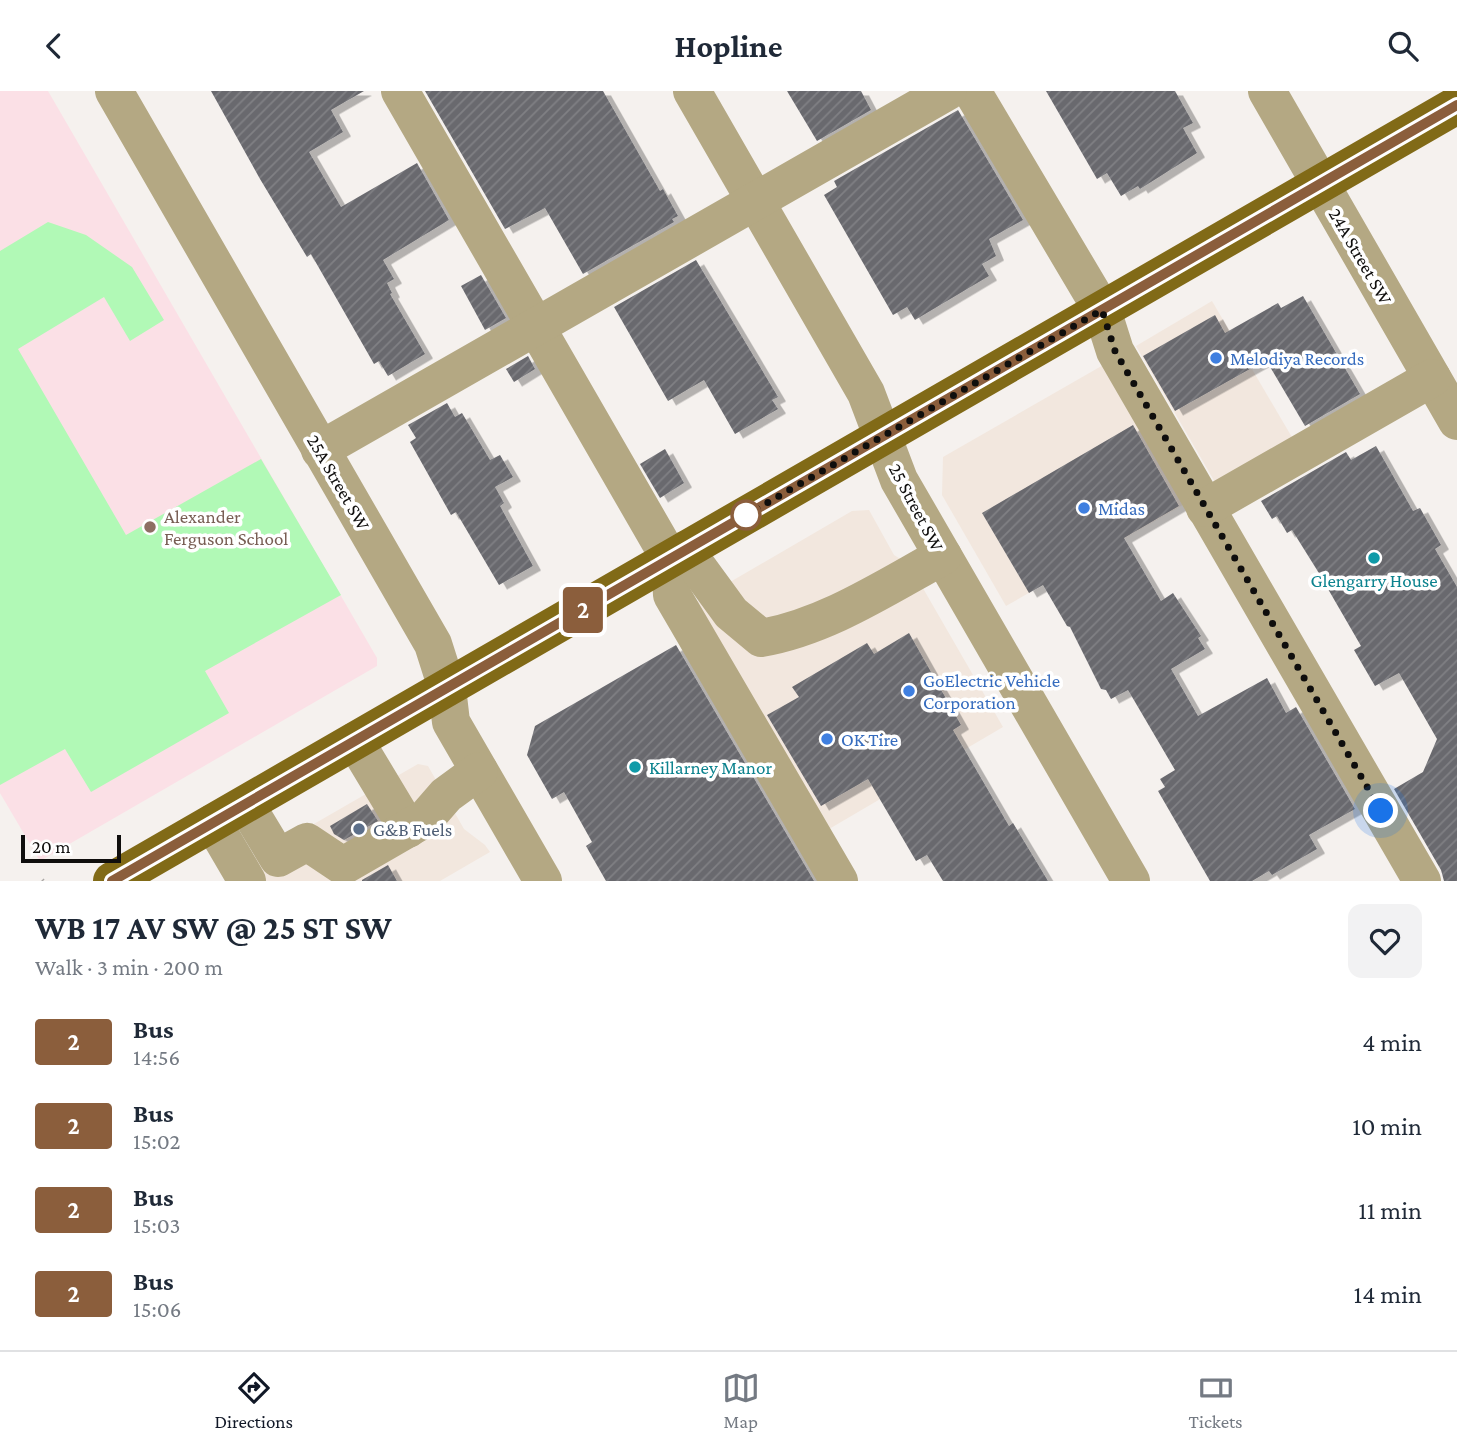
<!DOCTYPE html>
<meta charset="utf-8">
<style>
:root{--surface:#fff;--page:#f2f2f3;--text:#1f2937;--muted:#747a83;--line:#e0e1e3;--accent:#111827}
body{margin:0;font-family:"Crimson Pro",serif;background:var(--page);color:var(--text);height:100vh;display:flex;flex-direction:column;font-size:26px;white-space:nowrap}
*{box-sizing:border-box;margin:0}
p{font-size:23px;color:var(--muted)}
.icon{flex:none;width:38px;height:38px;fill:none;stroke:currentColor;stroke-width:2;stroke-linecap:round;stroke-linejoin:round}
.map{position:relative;height:790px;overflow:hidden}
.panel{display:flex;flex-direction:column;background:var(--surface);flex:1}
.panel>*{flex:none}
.badge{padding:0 14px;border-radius:5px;font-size:24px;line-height:46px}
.scale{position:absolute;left:21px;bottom:18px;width:100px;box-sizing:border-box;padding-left:7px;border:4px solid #0f0e0d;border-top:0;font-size:19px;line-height:24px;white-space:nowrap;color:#0f0e0d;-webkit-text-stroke:5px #fff;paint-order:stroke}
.you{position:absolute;width:35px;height:35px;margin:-18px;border:5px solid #fff;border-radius:50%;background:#1a73e8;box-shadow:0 0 0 10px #1a73e833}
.map>.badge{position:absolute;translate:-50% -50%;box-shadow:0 0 0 4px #fff}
.round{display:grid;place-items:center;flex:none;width:74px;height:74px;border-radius:14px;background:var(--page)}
.summary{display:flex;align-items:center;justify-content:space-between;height:119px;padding:0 35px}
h1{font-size:33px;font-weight:700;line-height:52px}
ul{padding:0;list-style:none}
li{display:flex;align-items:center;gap:21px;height:84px;padding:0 35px}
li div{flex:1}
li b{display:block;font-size:26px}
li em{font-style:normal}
li .badge{min-width:77px;font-weight:700;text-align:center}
header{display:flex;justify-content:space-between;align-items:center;height:91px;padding:0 35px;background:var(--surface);font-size:32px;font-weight:700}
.tabs{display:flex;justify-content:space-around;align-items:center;height:98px;border-top:2px solid var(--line);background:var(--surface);font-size:19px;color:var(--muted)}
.tabs a{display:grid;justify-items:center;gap:4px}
.tabs .selected{color:var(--accent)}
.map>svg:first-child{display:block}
.built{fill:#f2e7de}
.education{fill:#fbe0e6}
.park{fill:#b1f9b6}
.building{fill:url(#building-hatch);filter:url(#shadow)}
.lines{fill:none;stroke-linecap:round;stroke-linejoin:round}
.path{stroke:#aba8a6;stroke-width:4.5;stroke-dasharray:2 5;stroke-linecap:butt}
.minor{stroke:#b4a883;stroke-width:38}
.major{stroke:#816a17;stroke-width:38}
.line-casing{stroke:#fff;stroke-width:16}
.line{stroke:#8b5e3c;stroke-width:10}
.walk{stroke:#0f0e0d;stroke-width:7;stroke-dasharray:0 12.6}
.shop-dot{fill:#3f7fe0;stroke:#fff;stroke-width:2.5}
.stop-dot{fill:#fff;stroke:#8b5e3c;stroke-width:3.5}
.education-dot{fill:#8d6e63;stroke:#fff;stroke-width:2.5}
.culture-dot{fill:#0f9aa8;stroke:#fff;stroke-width:2.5}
.service-dot{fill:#5c6f8a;stroke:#fff;stroke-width:2.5}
.labels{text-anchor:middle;stroke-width:7;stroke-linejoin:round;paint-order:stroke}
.street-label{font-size:19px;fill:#0f0e0d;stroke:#fff}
.shop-label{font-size:19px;fill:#366cbe;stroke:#fff;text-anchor:start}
.education-label{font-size:19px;fill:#785e54;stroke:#fff;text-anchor:start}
.culture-label{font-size:19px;fill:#0d838f;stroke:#fff}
.service-label{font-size:19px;fill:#4e5e75;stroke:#fff;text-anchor:start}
</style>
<header><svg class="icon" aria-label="back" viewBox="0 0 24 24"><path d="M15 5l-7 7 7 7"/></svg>Hopline<svg class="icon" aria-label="search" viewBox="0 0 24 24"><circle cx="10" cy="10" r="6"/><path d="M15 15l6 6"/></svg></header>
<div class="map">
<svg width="1457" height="790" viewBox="0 0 1457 790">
<defs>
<pattern id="building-hatch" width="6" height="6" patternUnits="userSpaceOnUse" patternTransform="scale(1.75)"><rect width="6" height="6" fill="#69696e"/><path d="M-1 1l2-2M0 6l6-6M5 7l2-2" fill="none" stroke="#808084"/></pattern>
<filter id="shadow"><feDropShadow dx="8" dy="4.5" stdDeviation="0" flood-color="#0004"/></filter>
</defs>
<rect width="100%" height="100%" fill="#f5f1ee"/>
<!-- built -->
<g class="built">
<polygon points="1212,210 1293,348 1216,393 1136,255"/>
<polygon points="1105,273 1186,412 1006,515 942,404 943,366"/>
<polygon points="869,419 894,464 909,473 1003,636 824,741 694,512 852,420"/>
<polygon points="418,673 428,675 464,738 485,754 490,761 440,790 265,790 253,768"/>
</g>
<!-- education -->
<polygon class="education" points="0,0 48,0 377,567 377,575 40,770 0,702"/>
<!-- park -->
<polygon class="park" points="48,131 86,144 132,176 164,229 130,250 104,206 18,258 126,444 261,368 341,504 205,580 229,622 91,701 65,658 0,694 0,160"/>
<!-- building -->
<g class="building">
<polygon points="211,0 364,0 331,19 343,41 309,61 341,116 417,72 449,129 383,169 394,188 387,192 392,202 390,203 425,263 388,285 379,270 374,273 311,163 307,166 260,88"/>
<polygon points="425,0 603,0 660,100 663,98 678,125 672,128 674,131 583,183 545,117 505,138"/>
<polygon points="787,0 861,0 871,19 817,50"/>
<polygon points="1046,0 1175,0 1193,32 1183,37 1197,62 1140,98 1138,95 1121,105 1107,82 1097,88"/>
<polygon points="958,19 1023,129 989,148 996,165 982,173 989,185 915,229 907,216 893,224 824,104 837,96 834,90"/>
<polygon points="696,169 778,306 772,309 778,318 735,343 704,289 668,310 614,216"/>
<polygon points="481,184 506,227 485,239 461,195"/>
<polygon points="1303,205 1360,303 1305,335 1266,269 1175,320 1143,265 1215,224 1225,242 1278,212 1281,217"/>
<polygon points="528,265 535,278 514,291 506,278"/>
<polygon points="447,312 455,326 462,322 490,369 500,364 513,386 495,396 504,412 500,415 533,475 499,494 456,421 451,424 410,351 416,347 408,334"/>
<polygon points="1133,334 1179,415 1124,447 1161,510 1173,502 1201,545 1198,547 1205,558 1171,578 1198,625 1267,587 1286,622 1296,616 1355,718 1309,744 1317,758 1272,784 1269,780 1252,790 1210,790 1158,700 1165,696 1160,688 1175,679 1128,599 1111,608 1106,599 1101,598 1070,536 1067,535 1043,494 1029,502 982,422"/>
<polygon points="1376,355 1413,420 1420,417 1441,454 1435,458 1457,496 1457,790 1444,790 1441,779 1394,698 1423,681 1437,648 1399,582 1375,595 1354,559 1361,555 1317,479 1292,439 1287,442 1277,425 1272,428 1261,410 1346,361 1351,369"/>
<polygon points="665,358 684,392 660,407 640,373"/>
<polygon points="909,542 961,634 953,639 1009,735 1013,732 1048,790 943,790 927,764 916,770 868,688 821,715 767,624 799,606 792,596 867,552 874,563"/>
<polygon points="676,554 814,790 606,790 586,755 592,751 564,701 552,708 527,664 535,635"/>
<polygon points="367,713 378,730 344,749 334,743 330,735"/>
<polygon points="388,774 397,790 362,790 362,789"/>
</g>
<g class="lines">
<!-- path -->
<polyline class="path" points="42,789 43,790"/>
<!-- minor -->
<g class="minor">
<polyline points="114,0 433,553 447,597 451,631 543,790"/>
<polyline points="400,0 670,468 672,504 839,790"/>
<polyline points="692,0 866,302 899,389 1131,790"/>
<polyline points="972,0 1102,219 1115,260 1422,790"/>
<polyline points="1267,0 1457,330"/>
<polyline points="320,359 948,0"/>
<polyline points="1205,417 1432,287"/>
<path d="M685,459L731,522L761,547C826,536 886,496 943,465"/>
<polyline points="355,650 408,738"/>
<polyline points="246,714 278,767 307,751 343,775 426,727 446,704 479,680"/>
<polyline points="213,732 247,790"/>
</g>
<!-- major -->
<polyline class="major" points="112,790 1457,14"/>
</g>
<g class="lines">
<defs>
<polyline id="line" points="112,790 1457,14"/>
</defs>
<!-- line casing -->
<use href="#line" class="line-casing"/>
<!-- line -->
<use href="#line" class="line"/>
<!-- walk -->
<polyline class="walk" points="746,424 1102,219 1115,260 1381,720"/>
</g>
<!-- markers -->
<g class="shop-dot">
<circle cx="1216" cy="267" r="7"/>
<circle cx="1084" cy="417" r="7"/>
<circle cx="909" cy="600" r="7"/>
<circle cx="827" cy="648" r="7"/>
</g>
<circle class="stop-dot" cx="746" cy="424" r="14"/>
<circle class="education-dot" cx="150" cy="436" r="7"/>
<g class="culture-dot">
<circle cx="1374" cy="467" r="7"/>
<circle cx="635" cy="676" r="7"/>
</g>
<circle class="service-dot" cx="359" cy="738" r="7"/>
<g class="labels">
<!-- street labels -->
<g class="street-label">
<text transform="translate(1361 165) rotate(60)" y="7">24A Street SW</text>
<text transform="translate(339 391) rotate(60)" y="7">25A Street SW</text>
<text transform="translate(917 416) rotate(62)" y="7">25 Street SW</text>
</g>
<!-- shop labels -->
<g class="shop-label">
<text x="1230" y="274">Melodiya Records</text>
<text x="1098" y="424">Midas</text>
<text x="923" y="596">GoElectric Vehicle<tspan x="923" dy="22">Corporation</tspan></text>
<text x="841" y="655">OK Tire</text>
</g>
<!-- education labels -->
<g class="education-label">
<text x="164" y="432">Alexander<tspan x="164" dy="22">Ferguson School</tspan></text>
</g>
<!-- culture labels -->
<g class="culture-label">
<text x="1374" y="496">Glengarry House</text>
<text x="649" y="683" text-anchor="start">Killarney Manor</text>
</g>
<!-- service labels -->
<g class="service-label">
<text x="373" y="745">G&amp;B Fuels</text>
</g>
</g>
</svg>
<div class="scale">20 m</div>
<div class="you" style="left:1381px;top:720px"></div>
<b class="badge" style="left:583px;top:519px;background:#8b5e3c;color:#fff">2</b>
</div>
<section class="panel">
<div class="summary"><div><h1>WB 17 AV SW @ 25 ST SW</h1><p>Walk · 3 min · 200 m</p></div><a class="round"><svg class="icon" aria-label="heart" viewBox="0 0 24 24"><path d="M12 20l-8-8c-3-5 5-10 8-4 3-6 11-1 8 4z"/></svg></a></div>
<ul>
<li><span class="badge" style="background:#8b5e3c;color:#fff">2</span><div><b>Bus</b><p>14:56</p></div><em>4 min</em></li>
<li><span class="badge" style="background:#8b5e3c;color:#fff">2</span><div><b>Bus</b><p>15:02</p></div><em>10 min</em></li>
<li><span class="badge" style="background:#8b5e3c;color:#fff">2</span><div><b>Bus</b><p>15:03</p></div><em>11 min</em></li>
<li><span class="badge" style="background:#8b5e3c;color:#fff">2</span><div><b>Bus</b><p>15:06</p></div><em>14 min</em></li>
</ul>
</section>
<nav class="tabs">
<a class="selected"><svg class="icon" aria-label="directions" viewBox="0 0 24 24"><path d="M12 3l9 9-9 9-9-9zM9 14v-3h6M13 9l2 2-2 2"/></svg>Directions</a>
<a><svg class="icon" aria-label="map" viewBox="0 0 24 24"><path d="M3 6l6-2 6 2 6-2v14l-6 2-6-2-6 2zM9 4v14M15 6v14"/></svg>Map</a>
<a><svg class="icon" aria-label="tickets" viewBox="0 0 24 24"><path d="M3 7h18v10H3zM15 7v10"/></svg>Tickets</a>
</nav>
